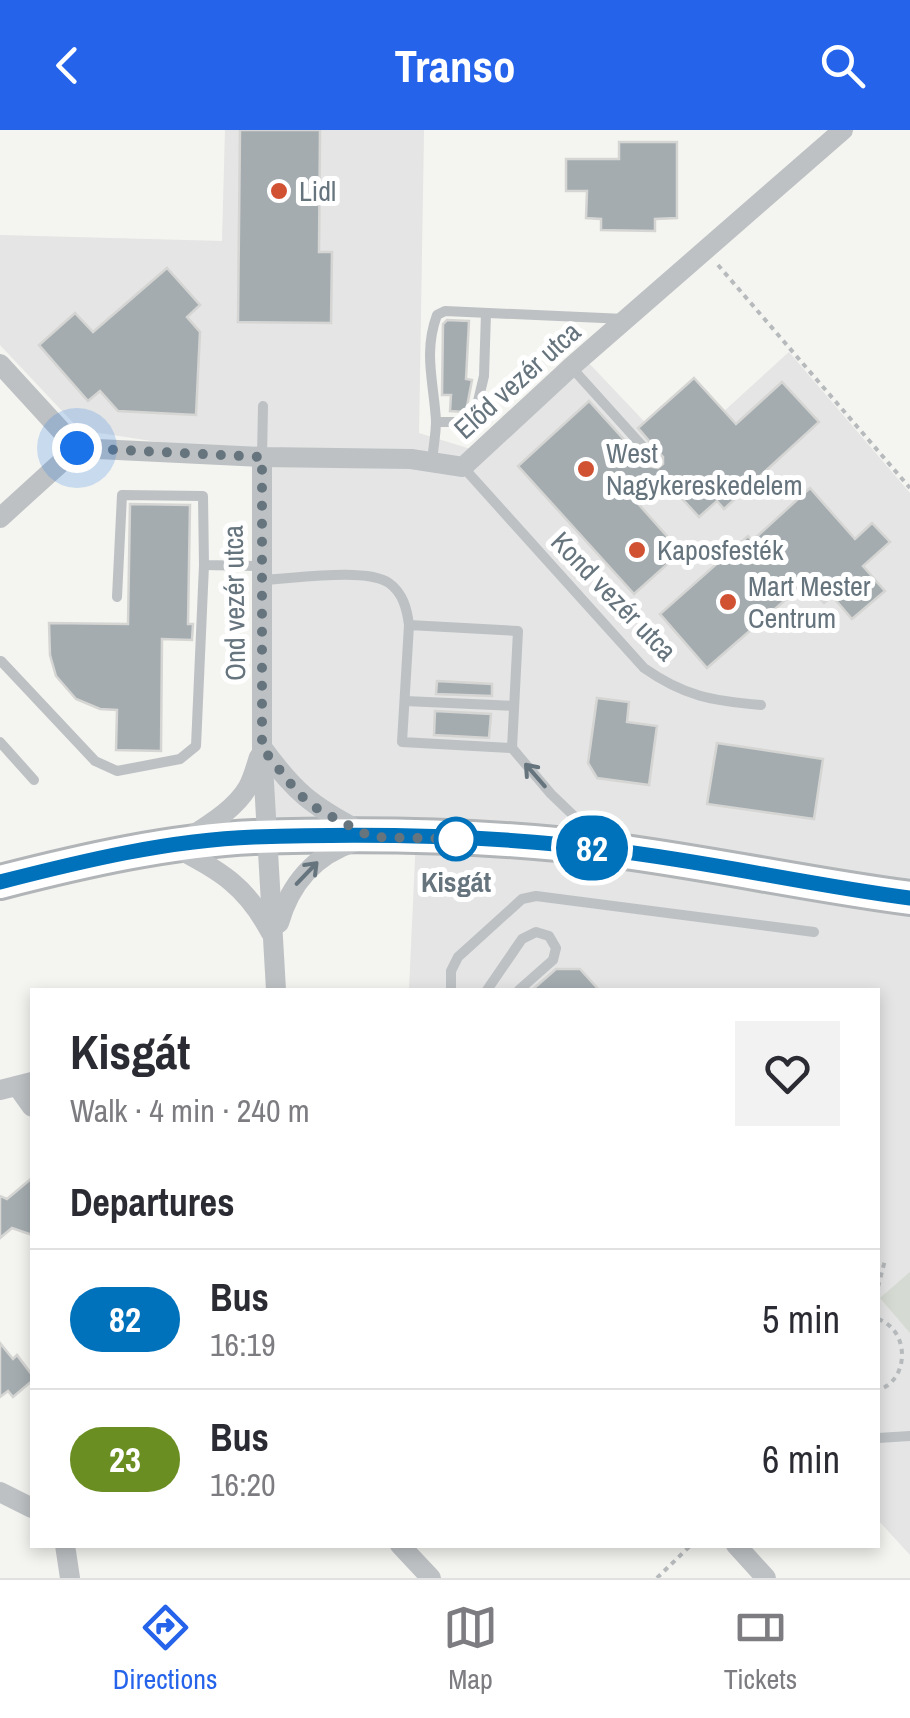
<!DOCTYPE html>
<meta charset="utf-8">
<style>
:root{--surface:#fff;--page:#f2f2f3;--text:#2b2b33;--muted:#7c7c81;--line:#e1e1e2;--accent:#2563eb}
body{margin:0;font-family:"Archivo Narrow",sans-serif;background:var(--page);color:var(--text);height:100vh;display:flex;flex-direction:column;font-size:38px;white-space:nowrap}
*{box-sizing:border-box;margin:0}
p{font-size:32px;color:var(--muted)}
.icon{flex:none;width:55px;height:55px;fill:none;stroke:currentColor;stroke-width:2;stroke-linecap:round;stroke-linejoin:round}
.map{position:relative;flex:1;overflow:hidden}
.sheet{position:absolute;left:30px;top:858px;width:850px;height:560px;display:flex;flex-direction:column;background:var(--surface);border-radius:0px;box-shadow:0 5px 15px #0003}
.sheet>*{flex:none}
.badge{padding:0 20px;border-radius:32px;font-size:35px;line-height:65px}
.you{position:absolute;width:50px;height:50px;margin:-25px;border:8px solid #fff;border-radius:50%;background:#1a73e8;box-shadow:0 0 0 15px #1a73e833}
.map>.badge{position:absolute;translate:-50% -50%;box-shadow:0 0 0 5px #fff}
h2{padding:0 40px;font-size:38px;line-height:90px}
.round{display:grid;place-items:center;flex:none;width:105px;height:105px;border-radius:0px;background:var(--page)}
.summary{display:flex;align-items:center;justify-content:space-between;height:170px;padding:0 40px}
h1{font-size:48px;font-weight:700;line-height:75px}
ul{padding:0;list-style:none}
li{display:flex;align-items:center;gap:30px;height:140px;padding:0 40px;border-top:2px solid var(--line)}
li div{flex:1}
li b{display:block;font-size:38px}
li em{font-style:normal}
li .badge{min-width:110px;font-weight:700;text-align:center}
header{display:flex;justify-content:space-between;align-items:center;height:130px;padding:0 40px;background:var(--accent);color:#fff;font-size:45px;font-weight:700}
.tab-bar{display:flex;justify-content:space-around;align-items:center;height:140px;border-top:2px solid var(--line);background:var(--surface);font-size:28px;color:var(--muted)}
.tab-bar a{display:grid;justify-items:center;gap:5px}
.tab-bar .current{color:var(--accent)}
.map>svg:first-child{display:block}
.built{fill:#e4e5e4}
.green{fill:#d5dad2}
.building{fill:#a4acb0;stroke:#d5d5d3;stroke-width:2.5}
.lines{fill:none;stroke-linecap:round;stroke-linejoin:round}
.primary-casing{stroke:#b1b5b8;stroke-width:38}
.path{stroke:#b7babc;stroke-width:4;stroke-dasharray:5 5;stroke-linecap:butt}
.service{stroke:#bdc1c4;stroke-width:10}
.minor{stroke:#bdc1c4;stroke-width:20}
.primary{stroke:#fff;stroke-width:32}
.oneway{stroke:#66747e}
.line-casing{stroke:#fff;stroke-width:22}
.line{stroke:#0072bc;stroke-width:15}
.walk{stroke:#66747e;stroke-width:10;stroke-dasharray:0 18}
.poi-dot{fill:#d15233;stroke:#fff;stroke-width:4}
.stop-dot{fill:#fff;stroke:#0072bc;stroke-width:5}
.labels{text-anchor:middle;stroke-width:10;stroke-linejoin:round;paint-order:stroke}
.poi-label{font-size:28px;fill:#66747e;stroke:#fff;text-anchor:start}
.street-label{font-size:28px;fill:#66747e;stroke:#fff}
.stop-label{font-size:28px;font-weight:bold;fill:#66747e;stroke:#fff}
</style>
<header><svg class="icon" aria-label="back" viewBox="0 0 24 24"><path d="M15 5l-7 7 7 7"/></svg>Transo<svg class="icon" aria-label="search" viewBox="0 0 24 24"><circle cx="10" cy="10" r="6"/><path d="M15 15l6 6"/></svg></header>
<div class="map">
<svg width="910" height="1448" viewBox="0 0 910 1448">
<rect width="100%" height="100%" fill="#f4f4f0"/>
<!-- built -->
<g class="built">
<polygon points="225,0 424,0 419,303 480,322 583,227 676,325 789,222 910,363 910,759 269,704 262,328 80,300 0,215 0,105 222,111"/>
<polygon points="416,708 910,764 910,1425 878,1390 878,860 409,860"/>
</g>
<!-- green -->
<polygon class="green" points="910,1142 910,1203 880,1168"/>
<!-- building -->
<g class="building">
<polygon points="240,0 320,0 319,122 332,122 331,193 238,192"/>
<polygon points="619,12 677,12 677,88 655,89 655,101 601,100 601,89 586,88 587,61 566,61 566,29 619,29"/>
<polygon points="167,138 200,175 187,187 200,202 196,285 118,281 100,261 88,271 39,215 75,183 93,202"/>
<polygon points="447,190 469,191 466,249 472,250 466,282 450,281 451,265 442,265 443,194"/>
<polygon points="694,248 736,294 782,252 819,292 724,379 717,371 699,387 660,345 634,369 681,422 634,464 518,336 589,271 648,336 658,338 663,334 663,327 638,298"/>
<polygon points="810,358 855,409 872,393 890,412 863,436 885,461 852,489 832,466 824,473 806,452 707,538 660,484 748,406 752,411"/>
<polygon points="130,374 190,375 188,494 193,494 192,510 162,509 161,621 116,620 117,580 100,579 76,569 56,546 50,525 49,493 128,494"/>
<polygon points="437,551 492,554 492,566 436,564"/>
<polygon points="597,568 629,572 627,592 657,596 649,655 597,648 588,633"/>
<polygon points="435,581 491,584 489,608 434,605"/>
<polygon points="717,613 823,629 814,689 707,674"/>
<polygon points="556,839 580,839 599,860 532,860"/>
<polygon points="32,1048 32,1105 12,1098 0,1108 0,1066 7,1069"/>
<polygon points="0,1213 13,1229 17,1225 32,1245 32,1251 13,1267 8,1261 0,1267"/>
</g>
<g class="lines">
<defs>
<path id="primary" d="M0,752C82,731 169,711 254,707C370,703 495,705 610,720C711,733 810,755 910,768"/>
</defs>
<!-- primary casing -->
<use href="#primary" class="primary-casing"/>
<!-- path -->
<g class="path">
<polyline points="718,135 910,358"/>
<polyline points="878,1157 885,1130"/>
<path d="M878,1189C910,1200 910,1250 878,1260"/>
<polyline points="657,1448 691,1415"/>
</g>
<!-- service -->
<g class="service">
<polyline points="572,238 655,330"/>
<polyline points="436,292 473,292 484,246 486,183"/>
<polyline points="262,326 263,276"/>
<path d="M432,332C433,319 436,304 436,291C434,253 423,223 437,185L445,181L625,189"/>
<path d="M463,337L644,538C684,566 712,571 761,575"/>
<path d="M262,450C292,449 366,437 389,453C403,463 407,479 409,495L402,612L512,618L518,501L409,495"/>
<polyline points="117,467 122,365 203,366 204,435 261,436"/>
<polyline points="1,531 95,631 117,641 180,629 196,616 204,435"/>
<polyline points="405,571 514,576"/>
<polyline points="0,612 34,650"/>
<polyline points="512,618 551,664 598,709"/>
<polyline points="451,860 451,841 458,827 522,769 536,766 814,802"/>
<polyline points="487,860 522,809 536,802 549,806 556,818 553,830 519,860"/>
<polyline points="878,1308 910,1306"/>
</g>
<!-- minor -->
<g class="minor">
<polyline points="0,234 77,318"/>
<polyline points="262,327 262,618 276,860"/>
<polyline points="0,388 77,318 262,327 411,329 463,337 571,237 843,0"/>
<path d="M264,620C295,662 311,675 358,700"/>
<path d="M259,627C256,636 253,648 248,657C233,683 199,700 175,717C221,742 246,755 271,803"/>
<path d="M279,793C290,754 315,725 354,712"/>
<polyline points="17,956 32,977"/>
<polyline points="0,960 32,952"/>
<polyline points="0,1362 32,1378"/>
<polyline points="65,1415 70,1448"/>
<polyline points="400,1415 431,1448"/>
<polyline points="736,1415 766,1448"/>
</g>
<!-- primary -->
<use href="#primary" class="primary"/>
</g>
<!-- one-way arrows -->
<defs><path id="oneway-shaft" d="M-6 0H5M1.5-3L5.5 0L1.5 3" fill="none" stroke-width="1.6" stroke-linecap="round" stroke-linejoin="round" transform="scale(2.5)"/></defs>
<g class="oneway">
<use href="#oneway-shaft" transform="translate(535 645) rotate(-131)"/>
<use href="#oneway-shaft" transform="translate(307 743) rotate(-46)"/>
</g>
<g class="lines">
<defs>
<path id="line" d="M0,752C82,731 169,710 254,707C371,703 493,705 610,720C711,732 810,755 910,768"/>
</defs>
<!-- line casing -->
<use href="#line" class="line-casing"/>
<!-- line -->
<use href="#line" class="line"/>
<!-- walk -->
<polyline class="walk" points="77,318 262,327 262,618 299,664 319,680 371,707 456,709"/>
</g>
<!-- markers -->
<g class="poi-dot">
<circle cx="279" cy="61" r="10"/>
<circle cx="586" cy="339" r="10"/>
<circle cx="637" cy="420" r="10"/>
<circle cx="728" cy="472" r="10"/>
</g>
<circle class="stop-dot" cx="456" cy="709" r="20"/>
<g class="labels">
<!-- poi labels -->
<g class="poi-label">
<text x="299" y="71">Lidl</text>
<text x="606" y="333">West<tspan x="606" dy="32">Nagykereskedelem</tspan></text>
<text x="657" y="430">Kaposfesték</text>
<text x="748" y="466">Mart Mester<tspan x="748" dy="32">Centrum</tspan></text>
</g>
<!-- street labels -->
<g class="street-label">
<text transform="translate(517 250) rotate(-42)" y="10">Előd vezér utca</text>
<text transform="translate(614 466) rotate(46)" y="10">Kond vezér utca</text>
<text transform="translate(234 473) rotate(-91)" y="10">Ond vezér utca</text>
</g>
<!-- stop labels -->
<g class="stop-label">
<text x="456" y="762">Kisgát</text>
</g>
</g>
</svg>
<div class="you" style="left:77px;top:318px"></div>
<b class="badge" style="left:592px;top:718px;background:#0072bc;color:#fff">82</b>
<section class="sheet">
<div class="summary"><div><h1>Kisgát</h1><p>Walk · 4 min · 240 m</p></div><a class="round"><svg class="icon" aria-label="heart" viewBox="0 0 24 24"><path d="M12 20l-8-8c-3-5 5-10 8-4 3-6 11-1 8 4z"/></svg></a></div>
<h2>Departures</h2>
<ul>
<li><span class="badge" style="background:#0072bc;color:#fff">82</span><div><b>Bus</b><p>16:19</p></div><em>5 min</em></li>
<li><span class="badge" style="background:#6b8e23;color:#fff">23</span><div><b>Bus</b><p>16:20</p></div><em>6 min</em></li>
</ul>
</section>
</div>
<nav class="tab-bar">
<a class="current"><svg class="icon" aria-label="directions" viewBox="0 0 24 24"><path d="M12 3l9 9-9 9-9-9zM9 14v-3h6M13 9l2 2-2 2"/></svg>Directions</a>
<a><svg class="icon" aria-label="map" viewBox="0 0 24 24"><path d="M3 6l6-2 6 2 6-2v14l-6 2-6-2-6 2zM9 4v14M15 6v14"/></svg>Map</a>
<a><svg class="icon" aria-label="tickets" viewBox="0 0 24 24"><path d="M3 7h18v10H3zM15 7v10"/></svg>Tickets</a>
</nav>
